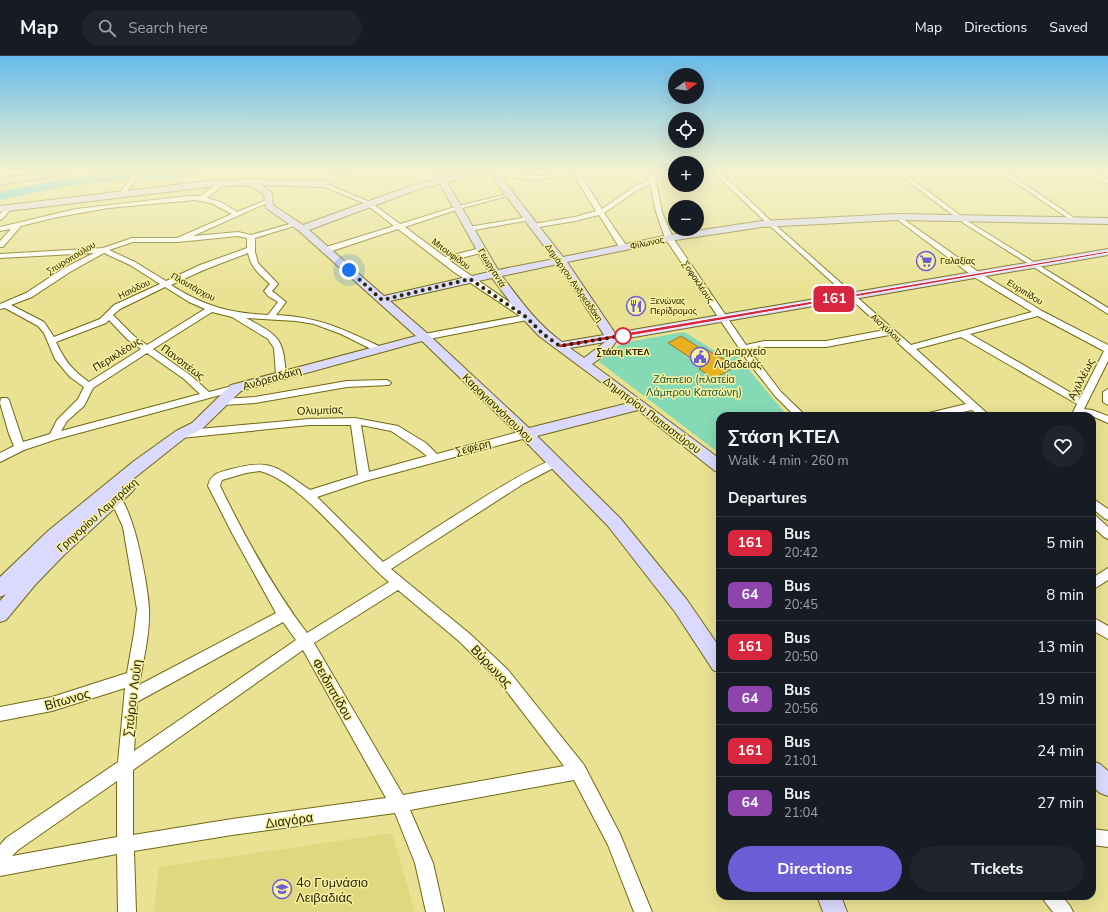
<!DOCTYPE html>
<meta charset="utf-8">
<style>
:root{--surface:#171b24;--page:#20242c;--text:#f1f3f6;--muted:#9ea1a6;--line:#363941;--accent:#6c5dd7}
body{margin:0;font-family:"Nunito Sans",sans-serif;background:var(--page);color:var(--text);height:100vh;display:flex;flex-direction:column;font-size:15px;white-space:nowrap}
*{box-sizing:border-box;margin:0}
p{font-size:13px;color:var(--muted)}
.icon{flex:none;width:22px;height:22px;fill:none;stroke:currentColor;stroke-width:2;stroke-linecap:round;stroke-linejoin:round}
.map{position:relative;flex:1;overflow:hidden}
.details{position:absolute;left:716px;top:356px;width:380px;height:488px;display:flex;flex-direction:column;background:var(--surface);border-radius:12px;box-shadow:0 4px 16px #0002}
.details>*{flex:none}
.badge{padding:0 8px;border-radius:6px;font-size:14px;line-height:26px}
.needle{width:26px;rotate:75deg}
.tools{position:absolute;left:668px;top:12px;display:grid;gap:8px}
.tools a{display:grid;place-items:center;width:36px;height:36px;border-radius:50%;background:var(--surface);box-shadow:0 4px 16px #0002;font-size:20px}
.you{position:absolute;width:20px;height:20px;margin:-10px;border:3px solid #fff;border-radius:50%;background:#1a73e8;box-shadow:0 0 0 6px #1a73e833}
.map>.badge{position:absolute;translate:-50% -50%;box-shadow:0 0 0 2px #fff}
h2{padding:0 12px;font-size:15px;line-height:36px}
.round{display:grid;place-items:center;flex:none;width:42px;height:42px;border-radius:21px;background:var(--page)}
.headline{display:flex;align-items:center;justify-content:space-between;height:68px;padding:0 12px}
h1{font-size:19px;font-weight:700;line-height:30px}
.cta{display:flex;gap:8px;margin-top:auto;padding:8px 12px}
.cta a{flex:1;height:46px;border-radius:24px;background:var(--accent);color:#fff;font-size:16px;font-weight:700;line-height:46px;text-align:center}
.cta a+a{background:var(--page);color:var(--text)}
ul{padding:0;list-style:none}
li{display:flex;align-items:center;gap:12px;height:52px;padding:0 12px;border-top:1px solid var(--line)}
li div{flex:1}
li b{display:block;font-size:15px}
li em{font-style:normal}
li .badge{min-width:44px;font-weight:700;text-align:center}
header{display:flex;align-items:center;gap:24px;box-sizing:border-box;height:56px;padding:0 20px;background:var(--surface);border-bottom:1px solid var(--line)}
header strong{font-size:19px}
nav{display:flex;gap:22px;margin-inline-start:auto;font-size:14px}
.search{width:280px;height:36px;background:var(--page);display:flex;align-items:center;gap:10px;box-sizing:border-box;padding:0 14px;border-radius:22px;color:var(--muted);font-size:15px}
.map>svg:first-child{display:block}
.built{fill:#e0d880}
.green{fill:#85dab5}
.lines{fill:none;stroke-linecap:round;stroke-linejoin:round}
.river{fill:#48c7f1;fill-rule:evenodd}
.building{fill:#e8b01f;stroke:#9a792f}
.street-casing{stroke:#706914;stroke-width:2}
.secondary-casing{stroke:#706914;stroke-width:2}
.street{fill:#fff;fill-rule:evenodd}
.secondary{fill:#dcd9fe;fill-rule:evenodd}
.line{fill:#d7263d;stroke:#fff}
.walk{stroke:#292605;stroke-width:4;stroke-dasharray:0 7.2}
.stop-dot{fill:#fff;stroke:#d7263d;stroke-width:2}
.labels{text-anchor:middle;stroke-width:3;stroke-linejoin:round;paint-order:stroke}
.far-street-label{font-size:9px;fill:#292605;stroke:#f6f0a0}
.far-poi-label{font-size:9px;fill:#292605;stroke:#f6f0a0;text-anchor:start}
.far-stop-label{font-size:9px;font-weight:bold;fill:#292605;stroke:#f6f0a0}
.poi-label{font-size:11px;fill:#292605;stroke:#f6f0a0;text-anchor:start}
.street-label{font-size:11px;fill:#292605;stroke:#f6f0a0}
.park-label{font-size:11px;fill:#1d5a42;stroke:#f6f0a0}
.near-street-label{font-size:13px;fill:#292605;stroke:#f6f0a0}
.near-poi-label{font-size:13px;fill:#292605;stroke:#f6f0a0;text-anchor:start}
</style>
<header>
<strong>Map</strong>
<div class="search"><svg class="icon" aria-label="search" viewBox="0 0 24 24"><circle cx="10" cy="10" r="6"/><path d="M15 15l6 6"/></svg>Search here</div>
<nav><a>Map</a><a>Directions</a><a>Saved</a></nav>
</header>
<div class="map">
<svg width="1108" height="856" viewBox="0 0 1108 856">
<rect width="100%" height="100%" fill="#e9e293"/>
<!-- built -->
<polygon class="built" points="392,777 415,856 154,856 159,811"/>
<!-- green -->
<polygon class="green" points="684,276 728,303 737,299 784,356 789,360 720,360 720,398 598,305 622,287"/>
<g class="lines">
<!-- river -->
<path class="river" d="M119,116H137L138,118L139,116H195L194,119C182,122 146,128 138,120L132,123L67,130L0,144V136L67,122Z"/>
</g>
<!-- building -->
<polygon class="building" points="681,280 700,292 702,291 736,310 714,323 699,313 703,310 668,287"/>
<g class="lines">
<defs>
<g id="street">
<polygon points="0,116 29,116 4,120"/>
<polygon points="136,116 142,116 124,139 120,139 119,138"/>
<path d="M561,116H579L602,153L635,130L649,124L648,116H654L662,156L673,182L746,289L764,285H826L885,274L768,168L713,116H720L772,166L911,289L1032,256L974,221L894,161L899,160L980,217L1042,255L1108,289V305L1084,353L1092,354L1108,360V367L1092,360H1071L1077,348L961,281L916,293L990,360H979L972,354L944,360H924L929,357L966,348L889,279L826,291H764L749,294L781,336L806,360H795L775,340L749,307L665,182L656,156L650,128L639,133L604,157L628,192L624,194H621L599,159L575,165L533,172L530,170L533,168L575,161L596,155L573,118L536,124L508,121L495,122L492,120C503,112 523,120 536,120C544,120 553,118 561,116ZM1038,260L1104,295L1080,342L970,278Z"/>
<polygon points="999,116 1007,116 1079,165 1074,166"/>
<polygon points="1087,116 1095,116 1108,123 1108,128"/>
<polygon points="905,121 909,121 969,166 1108,252 1108,258 965,168 905,123"/>
<path d="M221,126L226,127L207,142L221,146L237,156L266,144L271,145L193,180L238,176L251,179L293,167H297V169L255,182V196L258,207L278,228L272,235L286,246L276,259C319,261 343,273 381,291L382,293L381,295H375L341,278L314,268L296,265L246,262C279,280 283,281 286,319L281,322L276,319L274,292L268,283L232,261L212,256L153,293L190,319L209,336L236,329L239,330L241,332L239,334L57,383L24,394L0,406V397L14,390L9,378L0,347L1,342H7L9,344L23,386L50,378L57,364L78,343L84,331L70,321L55,303L44,277L38,270L5,252L0,253V248L26,237L64,212L94,197L0,202V198L103,192L132,182H177L232,158L211,147L195,144L108,152L53,162L21,170L3,191H0V185L11,173L0,175V171L76,153L188,140H200ZM238,180L247,182V192L200,209L166,225L135,206L109,194L133,186H178ZM104,197L130,209L160,228L114,249L100,263L54,281L44,266L11,249L32,241L70,216ZM248,197C251,212 260,219 270,228L264,235L268,240L278,246L268,259C229,257 204,250 171,229L206,213ZM165,231L189,246L205,253L147,289L134,280L113,259L120,253ZM109,264L128,284L141,293L89,326C73,315 64,304 56,286L106,267ZM147,297L184,323L200,338L61,375L67,365L84,350L93,332Z"/>
<polygon points="320,127 324,127 370,146 400,168 455,151 511,137 511,139 459,153 405,171 445,201 481,192 484,192 484,196 450,205 531,261 527,264 424,284 421,283 420,281 424,278 520,260 454,216 398,173 329,196 323,196 323,192 394,170 366,148 320,129"/>
<polygon points="6,152 11,153 2,163 0,164 0,158"/>
<polygon points="528,161 530,162 530,164 469,175 466,173 469,171"/>
<polygon points="386,324 389,325 391,327 389,329 347,331 255,347 223,349 218,346 223,343 255,341 347,325"/>
<polygon points="1108,333 1108,349 1103,346 1103,336"/>
<path d="M355,362L398,370L426,387L437,398L526,374L530,375L531,378L530,381L365,425L317,441L383,506C406,492 543,399 559,403L560,406L559,409L523,428L391,513L470,578L508,614L584,709L620,778L652,856H634L608,789L574,724L410,754L433,807L444,856H426L415,807L395,757L232,779L134,795L136,856H118L117,798L0,820V789L6,782L118,706L125,632L52,655L0,665V651L52,641L127,617L134,577L137,553L123,471L111,445L105,437L107,434C131,426 149,535 149,554C150,579 143,605 139,629L276,557L233,479L208,430C211,418 217,417 228,414C271,402 275,410 310,434L358,419L351,369H309L181,382L177,381L176,378L177,375L309,363ZM361,369L391,375L418,393L427,400L369,416ZM260,415C302,426 353,496 389,526L307,577C272,531 245,481 220,430L222,424L246,417ZM398,534L460,586L498,624L564,710L403,739L314,587ZM283,566L296,584L134,695L137,646ZM303,594L386,742L232,763L133,779V714ZM117,725V781L12,800L18,794Z"/>
<polygon points="1092,442 1108,453 1108,464 1104,462 1092,452"/>
<polygon points="1092,458 1096,460 1108,471 1108,483 1104,481 1092,470"/>
<polygon points="1108,512 1108,524 1092,534 1092,522"/>
<polygon points="1092,561 1108,570 1108,583 1092,574"/>
<polygon points="1092,773 1108,775 1108,791 1092,789"/>
<polygon points="1042,840 1062,840 1070,850 1073,856 1053,856 1045,846"/>
</g>
<g id="secondary">
<polygon points="46,116 69,116 65,118 0,129 0,123"/>
<path d="M342,116H354L322,131L261,129L272,137L273,149L303,169L413,129L437,124L433,116H441L444,122L468,116H484L447,126L498,214L554,203L488,116H497L563,201L669,179L762,165L897,158L1108,162V168L897,164L762,171L669,185L567,206L615,277L1108,193V199L617,284L609,296L592,308L720,403V416L715,415L638,354L537,380L620,462L687,544L720,592V617L713,614L675,556L608,470L521,381L422,285L241,335L202,373L186,381L128,427L132,428L135,432L132,436L63,500L35,529L6,564L0,566V545L6,538L0,541V521L48,475L134,405L176,375L192,367L231,329L416,280L299,175L266,152L264,138L249,129L208,131L0,156V150L208,125L251,123L321,125ZM440,128L489,216L384,240L309,174L419,133ZM558,208L604,279L562,286C537,268 520,244 502,220ZM492,222L523,263L539,280L629,347L529,372L428,278L390,245ZM605,286L584,302L570,292Z"/>
<polygon points="1092,705 1100,708 1108,715 1108,740 1100,737 1092,730"/>
<polygon points="817,840 841,840 847,856 823,856"/>
</g>
</defs>
<!-- street casing -->
<use href="#street" class="street-casing"/>
<!-- secondary casing -->
<use href="#secondary" class="secondary-casing"/>
<!-- street -->
<use href="#street" class="street"/>
<!-- secondary -->
<use href="#secondary" class="secondary"/>
</g>
<!-- sky -->
<linearGradient id="sky" x2="0" y2="1"><stop stop-color="#68bcec"/><stop offset="0.49" stop-color="#f5f2ce"/><stop offset="1" stop-color="#f5f2ce" stop-opacity="0"/></linearGradient>
<rect width="1108" height="236" fill="url(#sky)"/>
<!-- line -->
<polygon class="line" points="1108,195 1108,197 560,292 557,290 560,288"/>
<g class="lines">
<!-- walk -->
<polyline class="walk" points="349,214 382,244 470,223 526,261 543,278 560,290 626,279 623,280"/>
</g>
<!-- icons -->
<defs>
<symbol id="supermarket-ring" viewBox="-11 -11 22 22"><circle r="9.5" fill="#f6f0a0" stroke="#6c5dd7" stroke-width="1.5"/><path d="M-6-5.5h2.5l.6 2H6L4.5 2H-2.5L-4.4-4H-6ZM-1.5 3.2a1.3 1.3 0 1 0 .1 0ZM3 3.2a1.3 1.3 0 1 0 .1 0Z" fill="#6c5dd7"/></symbol>
<symbol id="restaurant-ring" viewBox="-11 -11 22 22"><circle r="9.5" fill="#f6f0a0" stroke="#6c5dd7" stroke-width="1.5"/><path d="M-5-6h1v4h1v-4h1v4h1v-4h1v5L-1.5 .5V6h-2V.5L-5-1ZM5-6V6H3V1.5H1.5Q1.5-4 5-6Z" fill="#6c5dd7"/></symbol>
<symbol id="civic-ring" viewBox="-11 -11 22 22"><circle r="9.5" fill="#f6f0a0" stroke="#6c5dd7" stroke-width="1.5"/><path d="M-.6-6.5H3V-4.5H.6V-3L4-1V1h2V6H-6V1h2V-1L-.6-3ZM-1.2 2.5V6h2.4V2.5Z" fill="#6c5dd7"/></symbol>
<symbol id="school-ring" viewBox="-11 -11 22 22"><circle r="9.5" fill="#f6f0a0" stroke="#6c5dd7" stroke-width="1.5"/><path d="M0-5L7-2L0 1L-7-2ZM-4 1L0 2.5L4 1V4Q0 6-4 4Z" fill="#6c5dd7"/></symbol>
</defs>
<g fill-rule="evenodd">
<use href="#supermarket-ring" x="915" y="194" width="22" height="22"/>
<use href="#restaurant-ring" x="625" y="239" width="22" height="22"/>
<use href="#civic-ring" x="689" y="290" width="22" height="22"/>
<use href="#school-ring" x="271" y="822" width="22" height="22"/>
</g>
<!-- markers -->
<circle class="stop-dot" cx="623" cy="280" r="8"/>
<g class="labels">
<!-- far-street labels -->
<g class="far-street-label">
<text transform="translate(647 187) rotate(-12)" y="3">Φίλωνος</text>
<text transform="translate(451 198) rotate(37)" y="3">Μπουφίδου</text>
<text transform="translate(71 202) rotate(-31)" y="3">Σπυροπούλου</text>
<text transform="translate(492 212) rotate(58)" y="3">Γεωργαντά</text>
<text transform="translate(698 226) rotate(56)" y="3">Σοφοκλέους</text>
<text transform="translate(574 227) rotate(55)" y="3">Δημάρχου Ανδρεαδάκη</text>
<text transform="translate(193 231) rotate(29)" y="3">Πλουτάρχου</text>
<text transform="translate(134 233) rotate(-26)" y="3">Ησιόδου</text>
<text transform="translate(1025 236) rotate(32)" y="3">Ευριπίδου</text>
<text transform="translate(886 272) rotate(42)" y="3">Αισχύλου</text>
</g>
<!-- far-poi labels -->
<g class="far-poi-label">
<text x="940" y="208">Γαλαξίας</text>
<text x="650" y="248">Ξενώνας<tspan x="650" dy="10">Περίδρομος</tspan></text>
</g>
<!-- far-stop labels -->
<g class="far-stop-label">
<text x="623" y="299">Στάση ΚΤΕΛ</text>
</g>
<!-- poi labels -->
<g class="poi-label">
<text x="714" y="299">Δημαρχείο<tspan x="714" dy="13">Λιβαδειάς</tspan></text>
</g>
<!-- street labels -->
<g class="street-label">
<text transform="translate(117 298) rotate(-32)" y="4">Περικλέους</text>
<text transform="translate(183 306) rotate(37)" y="4">Πανοπέως</text>
<text transform="translate(272 322) rotate(-16)" y="4">Ανδρεαδάκη</text>
<text transform="translate(1081 323) rotate(-63)" y="4">Αχιλλέως</text>
<text transform="translate(498 352) rotate(44)" y="4">Καραγιαννόπουλου</text>
<text transform="translate(320 354) rotate(-2)" y="4">Ολυμπίας</text>
<text transform="translate(652 359) rotate(37)" y="4">Δημητρίου Παπασπύρου</text>
<text transform="translate(473 391) rotate(-14)" y="4">Σεφέρη</text>
<text transform="translate(97 459) rotate(-42)" y="4">Γρηγορίου Λαμπράκη</text>
</g>
<!-- park labels -->
<g class="park-label">
<text x="694" y="327">Ζάππειο (πλατεία<tspan x="694" dy="13">Λάμπρου Κατσώνη)</tspan></text>
</g>
<!-- near-street labels -->
<g class="near-street-label">
<text transform="translate(492 610) rotate(46)" y="5">Βύρωνος</text>
<text transform="translate(333 633) rotate(60)" y="5">Φειδιππίδου</text>
<text transform="translate(132 642) rotate(-83)" y="5">Σπύρου Λούη</text>
<text transform="translate(67 643) rotate(-16)" y="5">Βίτωνος</text>
<text transform="translate(289 764) rotate(-8)" y="5">Διαγόρα</text>
</g>
<!-- near-poi labels -->
<g class="near-poi-label">
<text x="296" y="831">4o Γυμνάσιο<tspan x="296" dy="15">Λειβαδιάς</tspan></text>
</g>
</g>
</svg>
<div class="tools">
<a><svg class="needle" viewBox="-14 -14 28 28"><path d="M0-13l5 13h-10z" fill="#e53935"/><path d="M0 13l5-13h-10z" fill="#9ea1a6"/></svg></a>
<a><svg class="icon" aria-label="locate" viewBox="0 0 24 24"><circle cx="12" cy="12" r="6"/><path d="M12 2v4M12 18v4M2 12h4M18 12h4"/></svg></a>
<a>+</a>
<a>−</a>
</div>
<div class="you" style="left:349px;top:214px"></div>
<b class="badge" style="left:834px;top:243px;background:#d7263d;color:#fff">161</b>
<section class="details">
<div class="headline"><div><h1>Στάση ΚΤΕΛ</h1><p>Walk · 4 min · 260 m</p></div><a class="round"><svg class="icon" aria-label="heart" viewBox="0 0 24 24"><path d="M12 20l-8-8c-3-5 5-10 8-4 3-6 11-1 8 4z"/></svg></a></div>
<h2>Departures</h2>
<ul>
<li><span class="badge" style="background:#d7263d;color:#fff">161</span><div><b>Bus</b><p>20:42</p></div><em>5 min</em></li>
<li><span class="badge" style="background:#8e44ad;color:#fff">64</span><div><b>Bus</b><p>20:45</p></div><em>8 min</em></li>
<li><span class="badge" style="background:#d7263d;color:#fff">161</span><div><b>Bus</b><p>20:50</p></div><em>13 min</em></li>
<li><span class="badge" style="background:#8e44ad;color:#fff">64</span><div><b>Bus</b><p>20:56</p></div><em>19 min</em></li>
<li><span class="badge" style="background:#d7263d;color:#fff">161</span><div><b>Bus</b><p>21:01</p></div><em>24 min</em></li>
<li><span class="badge" style="background:#8e44ad;color:#fff">64</span><div><b>Bus</b><p>21:04</p></div><em>27 min</em></li>
</ul>
<div class="cta"><a>Directions</a><a>Tickets</a></div>
</section>
</div>
